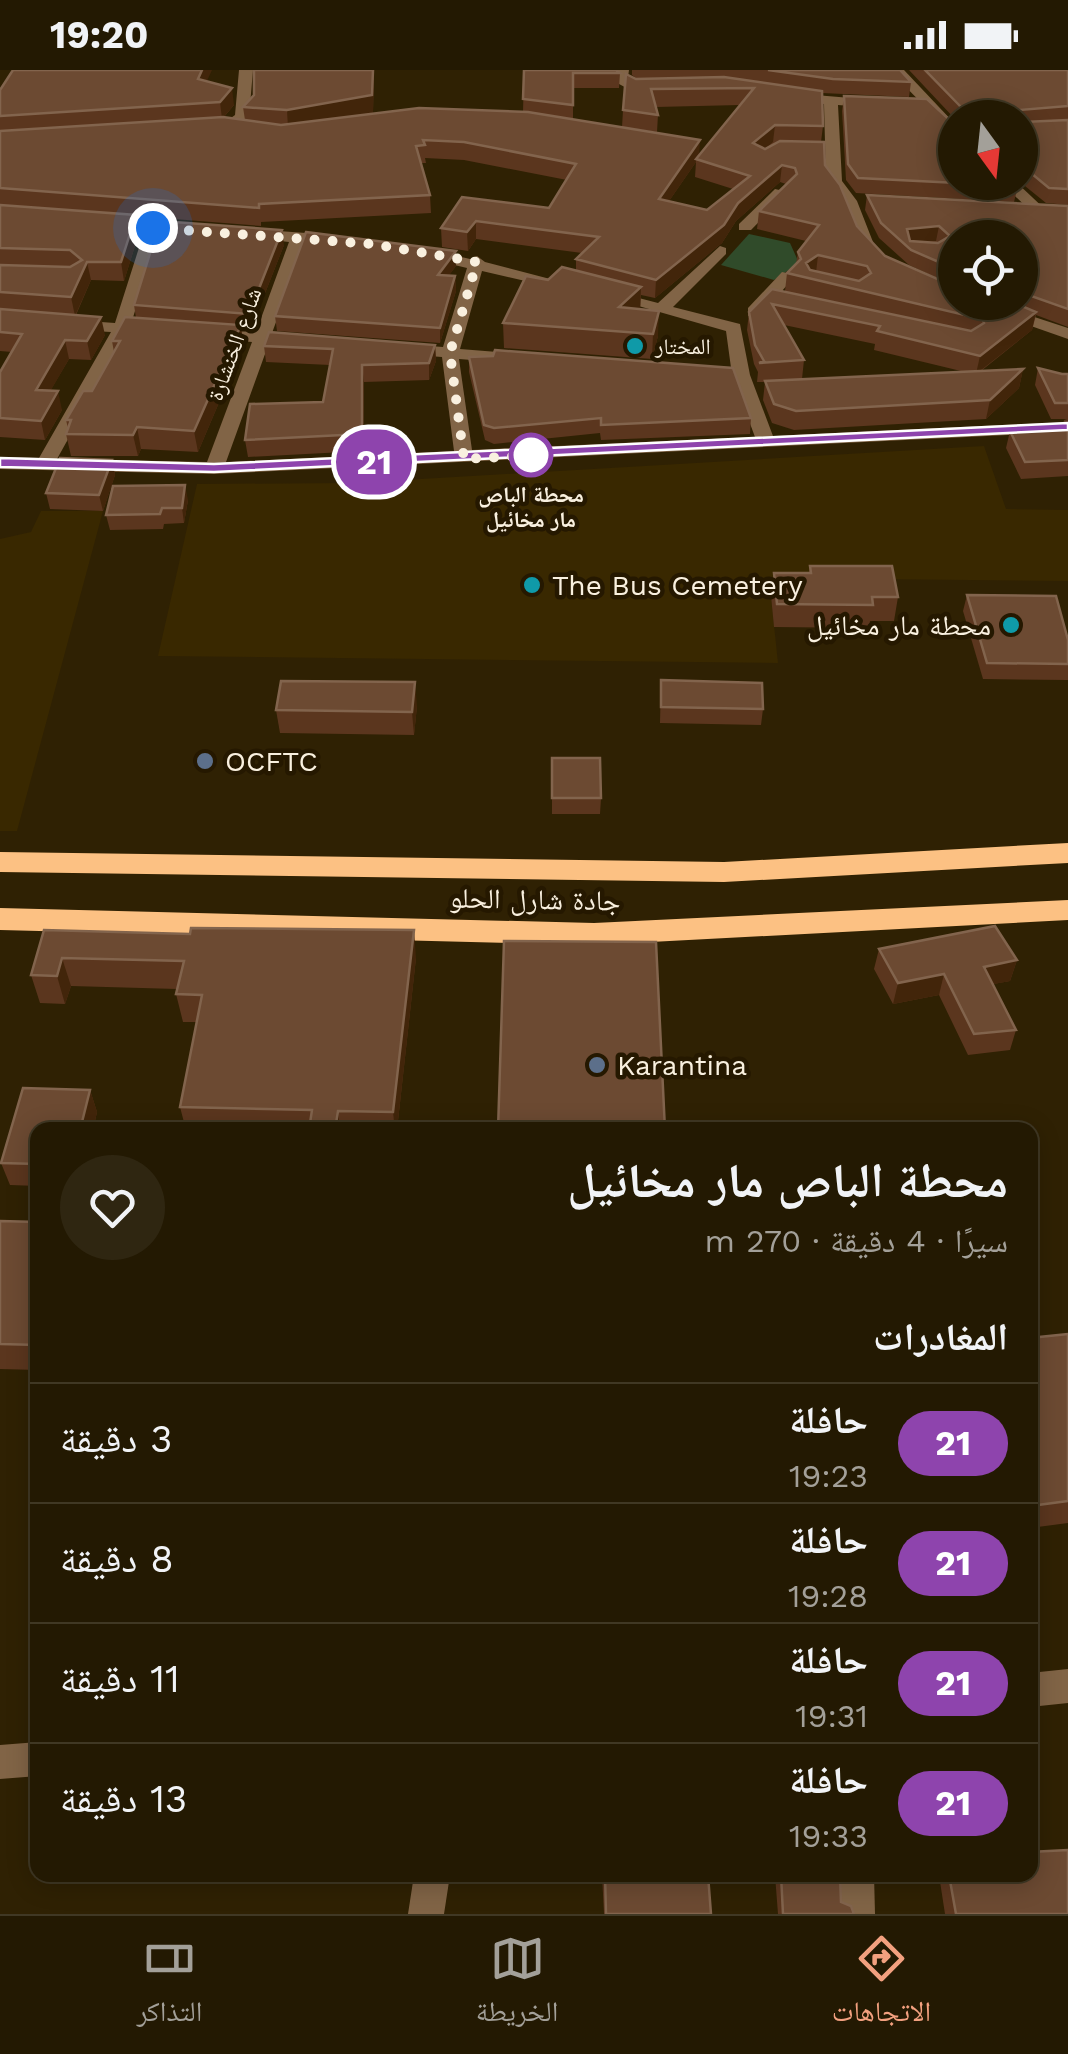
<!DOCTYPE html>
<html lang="ar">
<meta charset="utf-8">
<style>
:root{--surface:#231902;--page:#2f2611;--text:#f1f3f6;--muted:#a3a099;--line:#403824;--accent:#f2a07f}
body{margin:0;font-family:"Work Sans","Noto Naskh Arabic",sans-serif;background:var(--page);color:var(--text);direction:rtl;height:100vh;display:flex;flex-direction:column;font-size:38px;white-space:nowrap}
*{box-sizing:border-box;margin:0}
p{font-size:32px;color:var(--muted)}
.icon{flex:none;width:55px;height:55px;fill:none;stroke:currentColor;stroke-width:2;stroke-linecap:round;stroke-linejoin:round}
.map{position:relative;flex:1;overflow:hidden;direction:ltr}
.details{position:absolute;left:30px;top:1052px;width:1008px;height:760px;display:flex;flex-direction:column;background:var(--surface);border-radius:20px;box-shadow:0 5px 25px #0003,0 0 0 2px var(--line);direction:rtl}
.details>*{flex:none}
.badge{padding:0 20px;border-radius:32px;font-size:35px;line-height:65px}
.needle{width:65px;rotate:165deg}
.controls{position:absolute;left:938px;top:30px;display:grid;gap:20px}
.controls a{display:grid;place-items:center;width:100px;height:100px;border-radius:50%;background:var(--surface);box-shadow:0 5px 25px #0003,0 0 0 2px var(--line);font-size:50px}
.you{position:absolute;width:50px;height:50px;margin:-25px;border:8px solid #fff;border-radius:50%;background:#1a73e8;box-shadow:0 0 0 15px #1a73e833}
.map>.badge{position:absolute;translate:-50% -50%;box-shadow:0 0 0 5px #fff}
h2{padding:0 30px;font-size:38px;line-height:90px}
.round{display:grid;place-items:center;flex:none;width:105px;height:105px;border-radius:52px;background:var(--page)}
.headline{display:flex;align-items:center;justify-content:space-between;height:170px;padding:0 30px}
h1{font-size:48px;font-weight:700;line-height:75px}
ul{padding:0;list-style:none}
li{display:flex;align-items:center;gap:30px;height:120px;padding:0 30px;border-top:2px solid var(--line)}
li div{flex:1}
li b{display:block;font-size:38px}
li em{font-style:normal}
li .badge{min-width:110px;font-weight:700;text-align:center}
.status{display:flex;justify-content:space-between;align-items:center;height:70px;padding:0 50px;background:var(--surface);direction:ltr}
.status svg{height:28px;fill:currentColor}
.tab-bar{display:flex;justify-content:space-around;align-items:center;height:140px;border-top:2px solid var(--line);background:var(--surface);font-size:28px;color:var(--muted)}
.tab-bar a{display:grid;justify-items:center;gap:5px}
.tab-bar .selected{color:var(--accent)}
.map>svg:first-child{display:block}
.built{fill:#392800}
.green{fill:#304b2a}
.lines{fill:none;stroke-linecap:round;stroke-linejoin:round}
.minor{fill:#816446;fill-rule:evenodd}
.highway{fill:#fcc183;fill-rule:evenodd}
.wall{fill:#5b361e;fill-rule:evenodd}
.shaded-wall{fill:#42250a}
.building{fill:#6c4a32;stroke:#82644d;stroke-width:2.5;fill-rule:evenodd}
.line{fill:#8e44ad;stroke:#fff;stroke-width:2.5}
.walk{stroke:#f9f0df;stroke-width:10;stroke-dasharray:0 18}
.culture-dot{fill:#0f9aa8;stroke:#251800;stroke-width:4}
.stop-dot{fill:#fff;stroke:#8e44ad;stroke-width:5}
.service-dot{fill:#5c6f8a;stroke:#251800;stroke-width:4}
.labels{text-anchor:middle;stroke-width:9;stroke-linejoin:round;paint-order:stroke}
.far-street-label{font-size:22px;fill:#f9f0df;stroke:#251800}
.far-poi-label{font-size:22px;fill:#f9f0df;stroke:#251800;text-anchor:start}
.far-stop-label{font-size:22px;font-weight:bold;fill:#f9f0df;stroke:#251800}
.poi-label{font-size:28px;fill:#f9f0df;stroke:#251800;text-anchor:start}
.street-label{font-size:28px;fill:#f9f0df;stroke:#251800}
</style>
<div class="status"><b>19:20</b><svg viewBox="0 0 49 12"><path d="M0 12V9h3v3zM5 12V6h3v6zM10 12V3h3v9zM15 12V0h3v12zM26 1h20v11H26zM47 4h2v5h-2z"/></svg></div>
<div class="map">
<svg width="1068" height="1844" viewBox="0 0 1068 1844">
<rect width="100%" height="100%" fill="#2f2103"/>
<!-- built -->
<g class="built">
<polygon points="984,376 1006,439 1068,440 1068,511 769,508 778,593 158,586 197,414 353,413"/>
<polygon points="41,441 103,441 17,761 0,761 0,469 31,462"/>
</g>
<!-- green -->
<polygon class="green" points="749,164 790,173 799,193 774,210 721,195"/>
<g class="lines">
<!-- minor -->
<g class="minor">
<polygon points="239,0 253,0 249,47 233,60 205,62 205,56 224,53 235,45"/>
<path d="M615,0H629L628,7L638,14L664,18C649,28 630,21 616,12Z"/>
<polygon points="889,0 904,0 955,54 955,67"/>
<polygon points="791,23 875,30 882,34 875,38 838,35 842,111 857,131 873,172 871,175 857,172 841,131 826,111 824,34 786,30 786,24"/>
<polygon points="1000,112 1016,112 1048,142 1035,145"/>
<polygon points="775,119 788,122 751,160 739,160 739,154"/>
<polygon points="105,150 190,155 198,160 190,165 159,163 131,254 153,255 161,260 153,265 127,263 57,389 207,392 252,272 208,268 199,263 208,258 256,262 289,172 244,167 242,164 250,159 334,165 342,170 334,175 305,173 272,263 298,265 307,270 298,275 269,273 226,392 454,381 442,287 402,284 393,279 402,274 443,277 467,198 417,186 417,180 423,178 470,189 477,186 485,192 577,216 569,221 482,201 460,279 522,284 531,289 522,294 459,289 472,380 755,367 732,305 726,261 600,225 608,220 658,233 720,176 726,178 726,184 673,237 740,254 750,305 773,366 1068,352 1068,362 214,404 0,399 0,387 39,388 111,262 73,260 65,255 73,250 115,253 144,162 99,158 97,155"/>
<polygon points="782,202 796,205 760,246 748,246 748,238"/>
<polygon points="962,232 988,232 1068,258 1068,269"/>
<polygon points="1068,1599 1068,1633 1030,1637 1030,1603"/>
<polygon points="38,1672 38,1706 0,1709 0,1675"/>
<polygon points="414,1805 450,1805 444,1844 408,1844"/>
<polygon points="838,1805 874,1805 875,1844 839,1844"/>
</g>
<!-- highway -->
<g class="highway">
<polygon points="1068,773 1068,793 724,812 0,802 0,782 724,792"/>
<polygon points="1068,830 1068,850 594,875 0,860 0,838 594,853"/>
</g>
</g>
<!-- wall -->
<g class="wall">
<path d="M374,0L373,43L352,46L523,42L524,0L620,3L619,18H573V50L699,86L740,35L656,37L658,45L657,62L622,57L623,40L637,9L632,5V0H900L911,12L909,27L822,23L823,56L821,72L825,95L857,156L885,186L952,215L909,195L879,168L865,140L867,125L1068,136V257L1036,245L1032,260L981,301L1023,299L1019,318L986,349L794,360L772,353L763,330L765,312H757L758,302L754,294L747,260L749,242L785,221L787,203L796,194L798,182L806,171L757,159L759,141L786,114L780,112L736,151L722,173L655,228L641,225L640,239L658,266L652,289L504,278L503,253L548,210L576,201V189L582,183L476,169L468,181L442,177L441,158L549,138L567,110L464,90L425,88L426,93H421L430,125L431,143L261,152V156L136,146L139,163L124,211L91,210L76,245L105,265L91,290L69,289L50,321L62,340L45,370L0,367V302L12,282L0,281V20L207,11L234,35L224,47L245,50L243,37ZM696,92L695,107L733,119L707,140L669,131ZM955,168H1020V232H955ZM784,255L875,274L874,280L965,302L802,309L804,290Z"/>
<polygon points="909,0 1068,0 1068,135 1046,133 1020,112 1020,48 955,49"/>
<polygon points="844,26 1018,116 1014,132 856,123 846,110 842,41"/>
<polygon points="284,175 251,259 241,258 243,276 198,382 141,379 138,386 71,386 66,364 68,358 66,350 92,321 114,282 112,271 136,248 134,235"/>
<polygon points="456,196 449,205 455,206 456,221 440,273 277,261 275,246"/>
<polygon points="435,275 436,291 429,310 364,312 363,381 248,387 245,370 323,332 330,295 266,292 264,276"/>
<polygon points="469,287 751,348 750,364 601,370 600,363 494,374 485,370 469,302"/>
<polygon points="1038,298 1062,304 1068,304 1068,406 1021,409 1006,378 1010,361 1062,359 1064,350 1067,349 1051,349 1035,315"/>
<polygon points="112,390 115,405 103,441 50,439 46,423"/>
<polygon points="188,430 184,453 164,454 163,459 110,460 106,445"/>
<polygon points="810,496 898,527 894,551 870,551 869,558 774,557 771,526 774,503 809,503"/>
<polygon points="967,525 1068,570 1068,610 983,609 963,541"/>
<polygon points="661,610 763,639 761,655 660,653"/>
<polygon points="417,636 414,665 280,663 276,640"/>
<polygon points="552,688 601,728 600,744 552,744"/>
<polygon points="44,860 416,888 397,1060 186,1060 180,1037 197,952 183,952 176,924 177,919 71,916 65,934 40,933 31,905"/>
<polygon points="879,879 1017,890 1010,911 993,914 1016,960 1010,980 968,985 939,925 893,934 874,899"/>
<polygon points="23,1018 90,1020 97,1042 93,1060 38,1060 38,1116 10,1115 1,1093"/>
<polygon points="0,1151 38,1152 38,1300 0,1299"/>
<polygon points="1068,1264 1068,1453 1030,1458 1030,1268"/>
<polygon points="602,1805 708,1805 711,1844 604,1844"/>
<polygon points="775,1805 840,1805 841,1832 854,1844 778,1844"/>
<polygon points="939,1805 1030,1805 1068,1844 945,1844"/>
</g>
<!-- shaded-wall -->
<g class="shaded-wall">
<polygon points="202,0 212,0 200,26 198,9"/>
<polygon points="374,0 373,43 288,58 287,40"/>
<polygon points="232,18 234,35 222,49 220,32"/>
<polygon points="775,55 773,72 752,90 753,73"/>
<polygon points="700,70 699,88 696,89 696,92 658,147 659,129"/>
<polygon points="782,95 780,112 736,151 722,173 655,228 656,210"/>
<polygon points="136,145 139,163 124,211 121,192"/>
<polygon points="476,151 476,169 468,181 467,162"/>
<polygon points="939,156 936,171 905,175 907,159"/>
<polygon points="282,160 284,175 251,259 249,244"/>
<polygon points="456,181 456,196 439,219 438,205"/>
<polygon points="818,185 816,203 808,208 806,193"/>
<polygon points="87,192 91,210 75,246 71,227"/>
<polygon points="455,206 456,221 440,273 440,258"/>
<polygon points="641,217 640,243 618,262 619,237"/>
<polygon points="659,241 658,266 652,289 653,264"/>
<polygon points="1036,242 1032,260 976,304 980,286"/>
<polygon points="101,247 105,265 91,290 87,271"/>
<polygon points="241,255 243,276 198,382 194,361"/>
<polygon points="65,270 69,289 40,339 36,320"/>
<polygon points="435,275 436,291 429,310 429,293"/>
<polygon points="362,295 364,312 363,381 362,364"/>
<polygon points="1023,299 1019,318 986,349 990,330"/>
<polygon points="58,321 62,340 45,370 41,351"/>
<polygon points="137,357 141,379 138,386 133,365"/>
<polygon points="112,390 115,405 103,441 99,425"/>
<polygon points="185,415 188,430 184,453 182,438"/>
<polygon points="415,612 417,636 414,665 412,642"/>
<polygon points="414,860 416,888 397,1060 395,1060 393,1042"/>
<polygon points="62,888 71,916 65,934 57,906"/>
<polygon points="1017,890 1010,911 978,917 984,897"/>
<polygon points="944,904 939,925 893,934 898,913"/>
<polygon points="90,1020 97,1042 93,1060 80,1060"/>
<polygon points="338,1041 340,1060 335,1060"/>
</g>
<!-- building -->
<g class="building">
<polygon points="13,0 202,0 198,9 232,18 220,32 0,46 0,20"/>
<polygon points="254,0 373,0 372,25 287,40 243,37 254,25"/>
<polygon points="524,0 616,0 620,3 573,3 573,35 523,29"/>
<polygon points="768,0 900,0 911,12 833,9"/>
<polygon points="925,0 1068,0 1068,36 1019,40 1023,52 1068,50 1068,119 1049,118 1020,94 1020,48 961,48 960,36"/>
<path d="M626,4L636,9L724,7L822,21L823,56L775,55L753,73L765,79L780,71L824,72L825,95L840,115L857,156L885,186L951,215L955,214V232H1012L1036,242L980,286L877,261L880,256L772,234L804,290L759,293L764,291L755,275L749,242L772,219L971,261L984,253L982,249L787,203L801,189L798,182L819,155L759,141L797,104L795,98L782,95L738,133L724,155L656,210L576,189L599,167L476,151L467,162L441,158L462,127L549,138L576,94L464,72L423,70L425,75L416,76L430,125L259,134V138L0,118V61L223,47L281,55L419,38L528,42L700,70L659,129L707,140L750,106L696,89L754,18L651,19L658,45L623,40ZM818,185L867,196L871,203L859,211L810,200L806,193Z"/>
<polygon points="844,26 927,29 955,55 955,112 1014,112 1018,116 858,108 848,94"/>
<path d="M867,125L1068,136V239L1020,222V168H955V199L911,180L881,153ZM939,156L950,166L938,173L910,171L907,159Z"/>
<polygon points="0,135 136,145 121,192 87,192 71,227 0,222 0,195 70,197 82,190 70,180 0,178"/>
<polygon points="160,151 282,160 249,244 134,235"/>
<polygon points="306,162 456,181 438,205 455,206 440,258 275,246"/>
<polygon points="562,197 641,217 619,237 659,241 653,264 503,253 526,206 548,210"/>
<polygon points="0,239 101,247 87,271 65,270 36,320 58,321 41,351 0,348 0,302 22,264 0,262"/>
<polygon points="125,247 241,255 194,361 137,357 133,365 66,364 71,350 66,350 83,321 92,321 120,271 112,271"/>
<polygon points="269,262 435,275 429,293 362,295 362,364 245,370 250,334 323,332 333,279 264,276"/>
<polygon points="495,280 733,298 751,348 601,355 601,348 494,358 484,355 469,287 493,286"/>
<polygon points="1038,298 1062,304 1068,304 1068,333 1055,333"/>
<polygon points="1023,299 990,330 796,341 774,334 765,311"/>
<polygon points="1068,358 1068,390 1025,392 1010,361"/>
<polygon points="60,388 112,390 99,425 46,423"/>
<polygon points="185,415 182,438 162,438 160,444 106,445 113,416"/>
<polygon points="810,496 892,496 898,527 872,527 873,535 777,534 774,503 811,503"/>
<polygon points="967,525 1056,526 1068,570 1068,594 987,593"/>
<polygon points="661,610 762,613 763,639 661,637"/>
<polygon points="281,611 415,612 412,642 276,640"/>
<polygon points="552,688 600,688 601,728 552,728"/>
<polygon points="995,856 1017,890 984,897 1016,960 974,964 944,904 898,913 879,879"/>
<polygon points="191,858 414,860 393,1042 338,1041 335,1060 309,1060 312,1040 180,1037 202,925 176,924 184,891 62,888 57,906 31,905 44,860 190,864"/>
<polygon points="504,871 656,872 665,1060 498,1060"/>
<polygon points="23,1018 90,1020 80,1060 38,1060 38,1094 1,1093"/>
<polygon points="0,1151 38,1152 38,1275 0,1274"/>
<polygon points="1068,1264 1068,1431 1030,1436 1030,1268"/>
<polygon points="1068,1780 1068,1844 956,1844 949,1805 1030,1805 1030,1782"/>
<polygon points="605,1805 708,1805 711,1844 606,1844"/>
<polygon points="781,1805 840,1805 841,1832 851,1836 854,1844 783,1844"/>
</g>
<!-- line -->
<polygon class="line" points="1068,353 1068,360 214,402 0,397 0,388 214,394"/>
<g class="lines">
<!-- walk -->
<polyline class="walk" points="153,158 372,174 477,192 450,283 464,389 539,385 531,385"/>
</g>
<!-- markers -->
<g class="culture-dot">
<circle cx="635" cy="276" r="10"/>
<circle cx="532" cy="515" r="10"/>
<circle cx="1011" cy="555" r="10"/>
</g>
<circle class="stop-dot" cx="531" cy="385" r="20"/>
<g class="service-dot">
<circle cx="205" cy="691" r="10"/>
<circle cx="597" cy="995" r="10"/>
</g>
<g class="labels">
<!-- far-street labels -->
<g class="far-street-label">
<text transform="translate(234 274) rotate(-70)" y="8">شارع الخنشارة</text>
</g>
<!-- far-poi labels -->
<g class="far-poi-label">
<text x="655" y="284">المختار</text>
</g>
<!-- far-stop labels -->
<g class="far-stop-label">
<text x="531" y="432">محطة الباص<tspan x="531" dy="25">مار مخائيل</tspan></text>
</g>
<!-- poi labels -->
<g class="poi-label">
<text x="552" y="525">The Bus Cemetery</text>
<text x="991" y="565" text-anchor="end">محطة مار مخائيل</text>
<text x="225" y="701">OCFTC</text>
<text x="617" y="1005">Karantina</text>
</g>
<!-- street labels -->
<g class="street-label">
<text transform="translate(535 829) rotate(1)" y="10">جادة شارل الحلو</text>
</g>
</g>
</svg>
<div class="controls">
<a><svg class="needle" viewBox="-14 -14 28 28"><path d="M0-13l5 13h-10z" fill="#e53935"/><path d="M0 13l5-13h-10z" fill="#a3a099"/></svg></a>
<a><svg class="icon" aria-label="locate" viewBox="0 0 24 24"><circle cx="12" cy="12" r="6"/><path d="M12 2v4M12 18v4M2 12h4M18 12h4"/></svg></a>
</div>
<div class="you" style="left:153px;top:158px"></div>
<b class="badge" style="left:374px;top:392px;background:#8e44ad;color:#fff">21</b>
<section class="details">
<div class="headline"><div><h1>محطة الباص مار مخائيل</h1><p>سيرًا · 4 دقيقة · 270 m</p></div><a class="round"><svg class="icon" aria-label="heart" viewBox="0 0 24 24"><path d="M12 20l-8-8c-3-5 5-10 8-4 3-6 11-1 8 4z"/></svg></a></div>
<h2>المغادرات</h2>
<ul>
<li><span class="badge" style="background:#8e44ad;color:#fff">21</span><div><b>حافلة</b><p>19:23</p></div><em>3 دقيقة</em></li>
<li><span class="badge" style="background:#8e44ad;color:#fff">21</span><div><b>حافلة</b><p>19:28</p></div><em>8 دقيقة</em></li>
<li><span class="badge" style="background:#8e44ad;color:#fff">21</span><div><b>حافلة</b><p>19:31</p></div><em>11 دقيقة</em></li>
<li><span class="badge" style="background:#8e44ad;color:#fff">21</span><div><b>حافلة</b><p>19:33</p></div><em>13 دقيقة</em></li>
</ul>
</section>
</div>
<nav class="tab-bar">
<a class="selected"><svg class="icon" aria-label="directions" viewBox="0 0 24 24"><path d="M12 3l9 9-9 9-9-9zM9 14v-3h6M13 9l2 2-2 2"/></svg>الاتجاهات</a>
<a><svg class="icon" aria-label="map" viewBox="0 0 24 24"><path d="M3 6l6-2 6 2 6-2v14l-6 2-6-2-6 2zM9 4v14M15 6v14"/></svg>الخريطة</a>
<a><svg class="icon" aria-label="tickets" viewBox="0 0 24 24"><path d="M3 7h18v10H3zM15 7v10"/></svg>التذاكر</a>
</nav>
